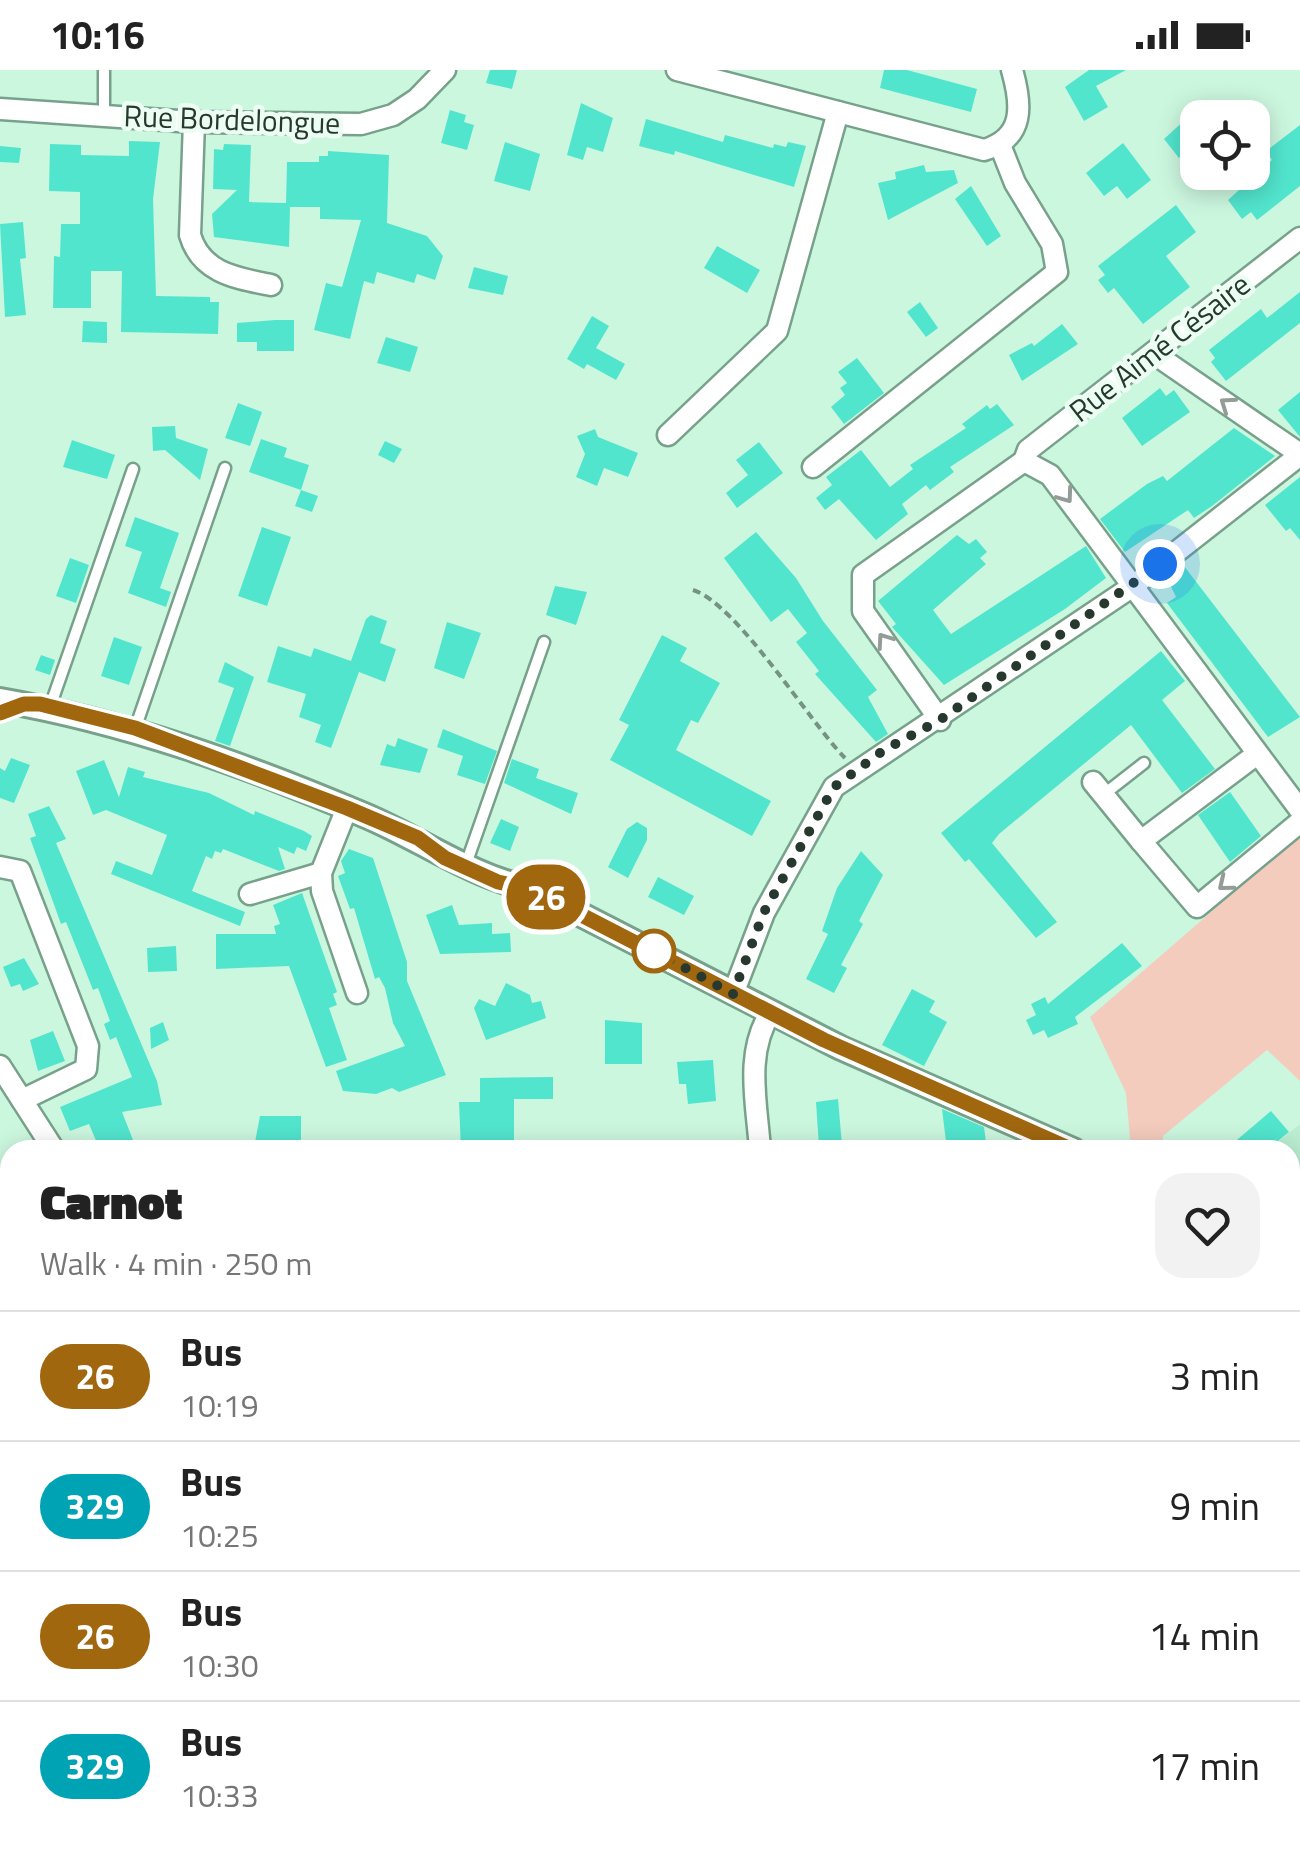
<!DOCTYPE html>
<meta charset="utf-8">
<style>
:root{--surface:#fff;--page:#f2f2f2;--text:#222;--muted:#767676;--line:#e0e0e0}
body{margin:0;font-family:"Titillium Web",sans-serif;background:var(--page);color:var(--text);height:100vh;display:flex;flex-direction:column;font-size:38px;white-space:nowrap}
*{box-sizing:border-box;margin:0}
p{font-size:32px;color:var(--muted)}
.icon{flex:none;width:55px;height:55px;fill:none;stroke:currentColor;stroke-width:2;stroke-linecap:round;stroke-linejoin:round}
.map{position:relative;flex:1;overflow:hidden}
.sheet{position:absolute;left:0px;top:1070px;width:1300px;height:712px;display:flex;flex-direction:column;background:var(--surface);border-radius:30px 30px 0 0;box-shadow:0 5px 25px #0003}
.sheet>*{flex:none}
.badge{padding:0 20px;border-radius:32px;font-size:35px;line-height:65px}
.buttons{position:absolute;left:1180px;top:30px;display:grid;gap:20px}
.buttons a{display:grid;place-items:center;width:90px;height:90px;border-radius:20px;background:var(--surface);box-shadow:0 5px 25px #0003;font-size:50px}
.you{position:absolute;width:50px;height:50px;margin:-25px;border:8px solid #fff;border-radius:50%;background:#1a73e8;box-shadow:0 0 0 15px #1a73e833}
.map>.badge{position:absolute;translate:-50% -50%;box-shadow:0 0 0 5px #fff}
.round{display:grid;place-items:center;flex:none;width:105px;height:105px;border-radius:30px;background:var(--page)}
.headline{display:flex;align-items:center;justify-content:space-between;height:170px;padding:0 40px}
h1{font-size:48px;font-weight:800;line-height:75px}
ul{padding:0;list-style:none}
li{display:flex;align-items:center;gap:30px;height:130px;padding:0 40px;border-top:2px solid var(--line)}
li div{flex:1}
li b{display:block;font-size:38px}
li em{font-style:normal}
li .badge{min-width:110px;font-weight:700;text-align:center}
.status{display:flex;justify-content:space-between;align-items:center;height:70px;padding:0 50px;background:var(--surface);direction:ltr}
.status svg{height:28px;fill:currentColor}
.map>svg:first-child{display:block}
.built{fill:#baedd1}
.green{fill:#f4ccbe}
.building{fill:#52e5ce}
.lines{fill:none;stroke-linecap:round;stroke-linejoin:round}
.service-casing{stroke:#78a18b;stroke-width:15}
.minor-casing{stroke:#78a18b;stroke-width:25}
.tertiary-casing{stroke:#78a18b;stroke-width:28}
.path{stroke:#759282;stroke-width:4;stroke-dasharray:8 5;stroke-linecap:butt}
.service{stroke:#fff;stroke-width:10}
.minor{stroke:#fff;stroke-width:20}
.tertiary{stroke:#fff;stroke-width:22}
.oneway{stroke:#939c97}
.line-casing{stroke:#fff;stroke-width:22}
.line{stroke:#a0670f;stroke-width:15}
.walk{stroke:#27382f;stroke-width:10;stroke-dasharray:0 18}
.stop-dot{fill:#fff;stroke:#a0670f;stroke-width:5}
.labels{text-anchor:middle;stroke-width:9;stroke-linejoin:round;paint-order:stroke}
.street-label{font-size:30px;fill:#27382f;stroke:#ecfdf3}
</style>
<div class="status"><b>10:16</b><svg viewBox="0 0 49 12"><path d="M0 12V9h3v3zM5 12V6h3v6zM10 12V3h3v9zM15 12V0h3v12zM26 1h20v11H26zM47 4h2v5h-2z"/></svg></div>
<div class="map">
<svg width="1300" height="1782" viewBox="0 0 1300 1782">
<rect width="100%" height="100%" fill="#ccf7df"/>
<!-- built -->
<polygon class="built" points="1300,1054 1300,1204 1290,1197 1290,1080 1268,1080"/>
<!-- green -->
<g class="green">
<polygon points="1300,765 1300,1011 1267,980 1163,1066 1162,1080 1131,1080 1126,1023 1090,947"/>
<polygon points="1290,1578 1300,1578 1300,1782 1093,1782 1094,1772 1290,1772"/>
</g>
<!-- building -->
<g class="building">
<polygon points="490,0 517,0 512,19 486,13"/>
<polygon points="884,0 907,0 977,19 971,42 880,18"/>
<polygon points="1089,0 1126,0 1096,16 1108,37 1084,51 1065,17"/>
<polygon points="581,33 613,48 603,82 587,77 583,90 567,85"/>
<polygon points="1198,38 1198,74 1179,88 1164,69"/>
<polygon points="450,40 466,45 464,52 474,55 467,80 441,73"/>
<polygon points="646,49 723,72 725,65 773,78 774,74 786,77 788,72 806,76 794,117 675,81 674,85 639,76"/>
<polygon points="1300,55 1300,116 1257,150 1251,142 1242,149 1228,130 1272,90 1266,81"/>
<polygon points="129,71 160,72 153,129 156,226 210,227 210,232 219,232 218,264 121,262 122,201 91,201 91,238 53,238 54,186 60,187 61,154 80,154 80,122 49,121 50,74 81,75 81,85 129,86"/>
<polygon points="505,72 540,84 530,121 494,111"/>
<polygon points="1123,73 1151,110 1127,129 1117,116 1104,126 1086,103"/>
<polygon points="224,74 251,75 249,132 286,133 287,92 319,92 319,86 328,86 328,81 389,85 387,153 427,166 443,186 435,210 417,204 414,213 377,202 374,214 364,211 350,269 314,260 326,213 342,217 361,150 320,149 320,137 290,137 289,177 214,167 212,144 237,120 213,119 214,79 223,80"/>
<polygon points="0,76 21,78 19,93 0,92"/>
<polygon points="924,95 926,102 954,100 958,113 888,150 878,113 896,109 895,102"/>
<polygon points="971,116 1001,166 987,176 955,129"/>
<polygon points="1176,135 1196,162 1166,186 1190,217 1143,254 1114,218 1108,223 1098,210 1105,205 1098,196"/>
<polygon points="23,152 26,188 20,189 26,245 5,247 0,154"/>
<polygon points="717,176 760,200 747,223 704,198"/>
<polygon points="474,197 508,206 503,225 468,218"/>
<polygon points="1300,222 1300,253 1226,311 1211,292 1215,288 1209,280 1261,239 1267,248"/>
<polygon points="920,232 938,258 926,267 907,242"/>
<polygon points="592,246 609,256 596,278 625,294 616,310 587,294 584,299 567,289"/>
<polygon points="275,250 294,250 294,281 257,281 257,272 237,272 237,253"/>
<polygon points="83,251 107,252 107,273 82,272"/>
<polygon points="1062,254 1078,274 1022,311 1009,285 1032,273 1034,276"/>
<polygon points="386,267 418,277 410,302 377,293"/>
<polygon points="857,288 884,323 844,354 831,337 845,325 840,318 847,313 838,302"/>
<polygon points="1160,318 1166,326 1174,320 1190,342 1142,376 1122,348"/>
<polygon points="1300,322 1300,367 1278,340"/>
<polygon points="238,333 262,342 250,376 225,368"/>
<polygon points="997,334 1014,355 950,397 954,402 930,420 926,415 902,434 908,444 876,470 839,429 825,440 816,428 832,415 826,407 861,380 890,417 913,399 910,395 966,358 962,354 987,335 990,339"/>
<polygon points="175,356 176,368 208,379 200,410 165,380 153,381 152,357"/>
<polygon points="1234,358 1275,386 1212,436 1194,448 1188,440 1125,482 1100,449 1147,414 1163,406 1167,411"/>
<polygon points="595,359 598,367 638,383 628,407 604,398 597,416 576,407 585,384 577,366"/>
<polygon points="261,369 287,378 284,387 309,395 301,420 318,426 312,442 295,436 301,420 249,402"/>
<polygon points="72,370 115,385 107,409 63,397"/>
<polygon points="385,371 402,379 394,393 378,385"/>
<polygon points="759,372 783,403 737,438 726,423 748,405 736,390"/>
<polygon points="1300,407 1300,470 1290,458 1286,461 1265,435"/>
<polygon points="135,447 179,463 160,518 171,522 166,537 128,523 142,482 125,476"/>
<polygon points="262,457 291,467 267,536 238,526"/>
<polygon points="756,462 796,508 823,551 877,620 868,627 888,664 876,672 815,604 819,601 796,572 807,563 788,539 771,552 724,488"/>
<polygon points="957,465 969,474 976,469 987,482 980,488 986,494 933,540 951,564 1086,476 1106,508 1065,539 944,615 892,557 896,554 878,531"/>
<polygon points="70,488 89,495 76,533 56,526"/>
<polygon points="1184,496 1300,647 1268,667 1167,533 1176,527 1167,508"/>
<polygon points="555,516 587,522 576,555 546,545"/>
<polygon points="371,545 387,551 380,573 396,579 385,612 359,602 331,678 315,672 321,655 299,647 306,624 267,612 278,576 311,587 314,578 351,591 366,549"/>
<polygon points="447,552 481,563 464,609 434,598"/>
<polygon points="662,565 687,578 680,591 720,613 698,653 691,650 676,680 771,731 752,766 610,690 629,655 619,650"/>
<polygon points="114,567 142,577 129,615 101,606"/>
<polygon points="1161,581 1185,611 1162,630 1215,699 1182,723 1131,655 999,764 992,773 1057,852 1036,868 969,789 965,792 941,763"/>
<polygon points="41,585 55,590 50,605 35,600"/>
<polygon points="225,592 254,607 230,676 215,671 234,618 218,612"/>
<polygon points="443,659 497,681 485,714 457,705 463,686 437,677"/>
<polygon points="398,668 428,679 420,703 380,695 387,674 395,677"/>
<polygon points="11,688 30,695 14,733 0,728 0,698 5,701"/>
<polygon points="512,689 539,699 536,708 578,723 571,744 504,713"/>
<polygon points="104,690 119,727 128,697 145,702 143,707 209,723 254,745 255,741 304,761 312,766 306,781 297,777 294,784 278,777 285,799 279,801 223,779 221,783 215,781 212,789 206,786 192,821 245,842 240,856 111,804 116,791 152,805 167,765 106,740 93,745 76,701"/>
<polygon points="1230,722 1261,766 1230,792 1198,745"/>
<polygon points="49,736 66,769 56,773 157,1011 162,1035 122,1042 137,1080 100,1080 89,1054 70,1061 60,1037 132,1007 116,967 110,970 104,954 110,951 98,918 93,920 66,852 61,854 30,768 36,766 28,744"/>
<polygon points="501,749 519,757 510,781 490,773"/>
<polygon points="637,752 647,758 647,770 628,808 608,797 627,759"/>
<polygon points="349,779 373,788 407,892 407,911 446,1005 399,1022 392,1018 376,1024 343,1021 336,1001 405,976 393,953 385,918 379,907 375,909 354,838 350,839 338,806 345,803 341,791"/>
<polygon points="861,781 883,805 859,851 863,854 841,895 847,898 834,923 806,909 828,864 822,861 837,818"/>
<polygon points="658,807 694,826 684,845 648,827"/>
<polygon points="302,823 337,922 333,924 337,935 329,938 347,990 326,997 289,896 216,899 216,864 276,864 274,856 280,854 273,835"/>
<polygon points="452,835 459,855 492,853 492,864 510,863 511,882 440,884 426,845"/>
<polygon points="1122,873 1142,896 1075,947 1078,954 1048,968 1044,960 1033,965 1026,950 1036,945 1031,934 1045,927 1048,934"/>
<polygon points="176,876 177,901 148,902 147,878"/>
<polygon points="24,888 39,914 23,921 20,914 11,917 3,897"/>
<polygon points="506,913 530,925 532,933 541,931 546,948 486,970 474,938 479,929 495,936"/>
<polygon points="912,919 935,931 929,942 947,952 924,996 882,975"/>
<polygon points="605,950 642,953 642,994 605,994"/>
<polygon points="163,952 169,970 151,979 150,958"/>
<polygon points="53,961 65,991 38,1001 30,970"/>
<polygon points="713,990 716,1031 688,1034 686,1014 679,1014 677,992"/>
<polygon points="553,1007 553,1029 514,1029 514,1080 461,1080 459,1032 480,1032 480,1008"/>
<polygon points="838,1029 842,1075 819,1077 816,1032"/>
<polygon points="942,1039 984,1057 987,1080 947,1080"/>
<polygon points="1271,1041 1289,1062 1267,1080 1225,1080"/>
<polygon points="260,1046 301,1046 301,1080 259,1080 259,1072 255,1072"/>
</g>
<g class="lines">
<defs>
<g id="service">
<polyline points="104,46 104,0"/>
<polyline points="50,637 133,399"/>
<polyline points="135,659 225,398"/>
<polyline points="1103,725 1144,693"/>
<polyline points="465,797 544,572"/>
<polyline points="311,1782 311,1772"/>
</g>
<g id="minor">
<path d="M677,0L984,80C1025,68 1022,35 1012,0"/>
<polyline points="0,39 194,52 361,54 393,45 417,29 445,0"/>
<path d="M194,52L190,165C201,203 236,208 271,215"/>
<polyline points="1153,283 1300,384"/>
<polyline points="668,365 777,261 838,42"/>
<polyline points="1024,391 1028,380 1300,168"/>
<polyline points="813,397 1057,202 1052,174 1015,113 1000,75"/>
<polyline points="940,650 863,541 863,505 1024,391 1050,405 1300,740"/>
<polyline points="1257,684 1141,771 1197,837 1300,752"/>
<polyline points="1093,712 1141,771"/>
<polyline points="347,738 321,803 322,821 357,923"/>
<polyline points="0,797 20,801 88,976 86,999 22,1030"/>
<polyline points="250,824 321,803"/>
<polyline points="733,924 764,843 834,717 1133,516 1300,385"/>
<polyline points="0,996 54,1080"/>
<path d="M760,1080C757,1034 744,983 771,942"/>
<polyline points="0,1344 10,1360"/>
<polyline points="0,1379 10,1394"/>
<polyline points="0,1600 10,1600"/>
<polyline points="0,1751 10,1771"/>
<polyline points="168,1772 168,1782"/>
<polyline points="463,1772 465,1782"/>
<polyline points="731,1772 732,1782"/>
<polyline points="931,1782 931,1772"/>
</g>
<g id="tertiary">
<path d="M0,630C126,652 246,695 364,745C421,769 470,806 531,819L841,978L1073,1080"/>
<polyline points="1290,1213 1300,1221"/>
</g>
</defs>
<!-- service casing -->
<use href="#service" class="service-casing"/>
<!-- minor casing -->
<use href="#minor" class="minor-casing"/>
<!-- tertiary casing -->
<use href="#tertiary" class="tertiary-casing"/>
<!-- path -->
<g class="path">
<path d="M693,520C737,534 808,650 845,688"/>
<polyline points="0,1446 10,1426"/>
<polyline points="1046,1782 1048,1772"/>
<polyline points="1086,1782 1087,1772"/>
</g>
<!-- service -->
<use href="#service" class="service"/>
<!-- minor -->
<use href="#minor" class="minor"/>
<!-- tertiary -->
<use href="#tertiary" class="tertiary"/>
</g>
<!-- one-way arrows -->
<defs><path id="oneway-chevron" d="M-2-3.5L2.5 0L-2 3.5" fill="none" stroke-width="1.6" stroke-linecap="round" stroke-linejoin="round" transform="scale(2.5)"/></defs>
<g class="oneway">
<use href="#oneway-chevron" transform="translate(1227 334) rotate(-145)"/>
<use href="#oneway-chevron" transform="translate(1066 426) rotate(54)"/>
<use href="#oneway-chevron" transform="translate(884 570) rotate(-125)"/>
<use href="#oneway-chevron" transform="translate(1225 814) rotate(141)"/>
</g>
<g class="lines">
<defs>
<polyline id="line" points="0,643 24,634 40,634 135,658 347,738 418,768 445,788 498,812 531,819 824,970 1073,1080"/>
</defs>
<!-- line casing -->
<use href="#line" class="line-casing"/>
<!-- line -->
<use href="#line" class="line"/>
<!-- walk -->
<polyline class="walk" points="654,881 733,924 764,842 834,717 884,680 940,650 1160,494"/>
</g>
<!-- markers -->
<circle class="stop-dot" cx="654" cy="881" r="20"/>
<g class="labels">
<!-- street labels -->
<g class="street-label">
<text transform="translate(232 50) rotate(2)" y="10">Rue Bordelongue</text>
<text transform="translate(1160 278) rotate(-38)" y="10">Rue Aimé Césaire</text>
</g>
</g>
</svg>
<div class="buttons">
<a><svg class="icon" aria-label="locate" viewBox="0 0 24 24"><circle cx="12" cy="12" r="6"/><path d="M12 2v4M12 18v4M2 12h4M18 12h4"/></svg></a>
</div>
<div class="you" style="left:1160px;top:494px"></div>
<b class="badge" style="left:546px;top:827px;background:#a0670f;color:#fff">26</b>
<section class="sheet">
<div class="headline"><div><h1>Carnot</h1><p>Walk · 4 min · 250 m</p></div><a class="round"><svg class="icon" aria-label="heart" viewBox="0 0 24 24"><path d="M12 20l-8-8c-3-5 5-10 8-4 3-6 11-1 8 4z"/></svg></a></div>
<ul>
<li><span class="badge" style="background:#a0670f;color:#fff">26</span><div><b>Bus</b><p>10:19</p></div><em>3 min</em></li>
<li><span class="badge" style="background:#00a3b4;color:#fff">329</span><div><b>Bus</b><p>10:25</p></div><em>9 min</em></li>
<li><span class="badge" style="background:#a0670f;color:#fff">26</span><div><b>Bus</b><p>10:30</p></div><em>14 min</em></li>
<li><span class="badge" style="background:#00a3b4;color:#fff">329</span><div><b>Bus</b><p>10:33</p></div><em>17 min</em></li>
</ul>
</section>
</div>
